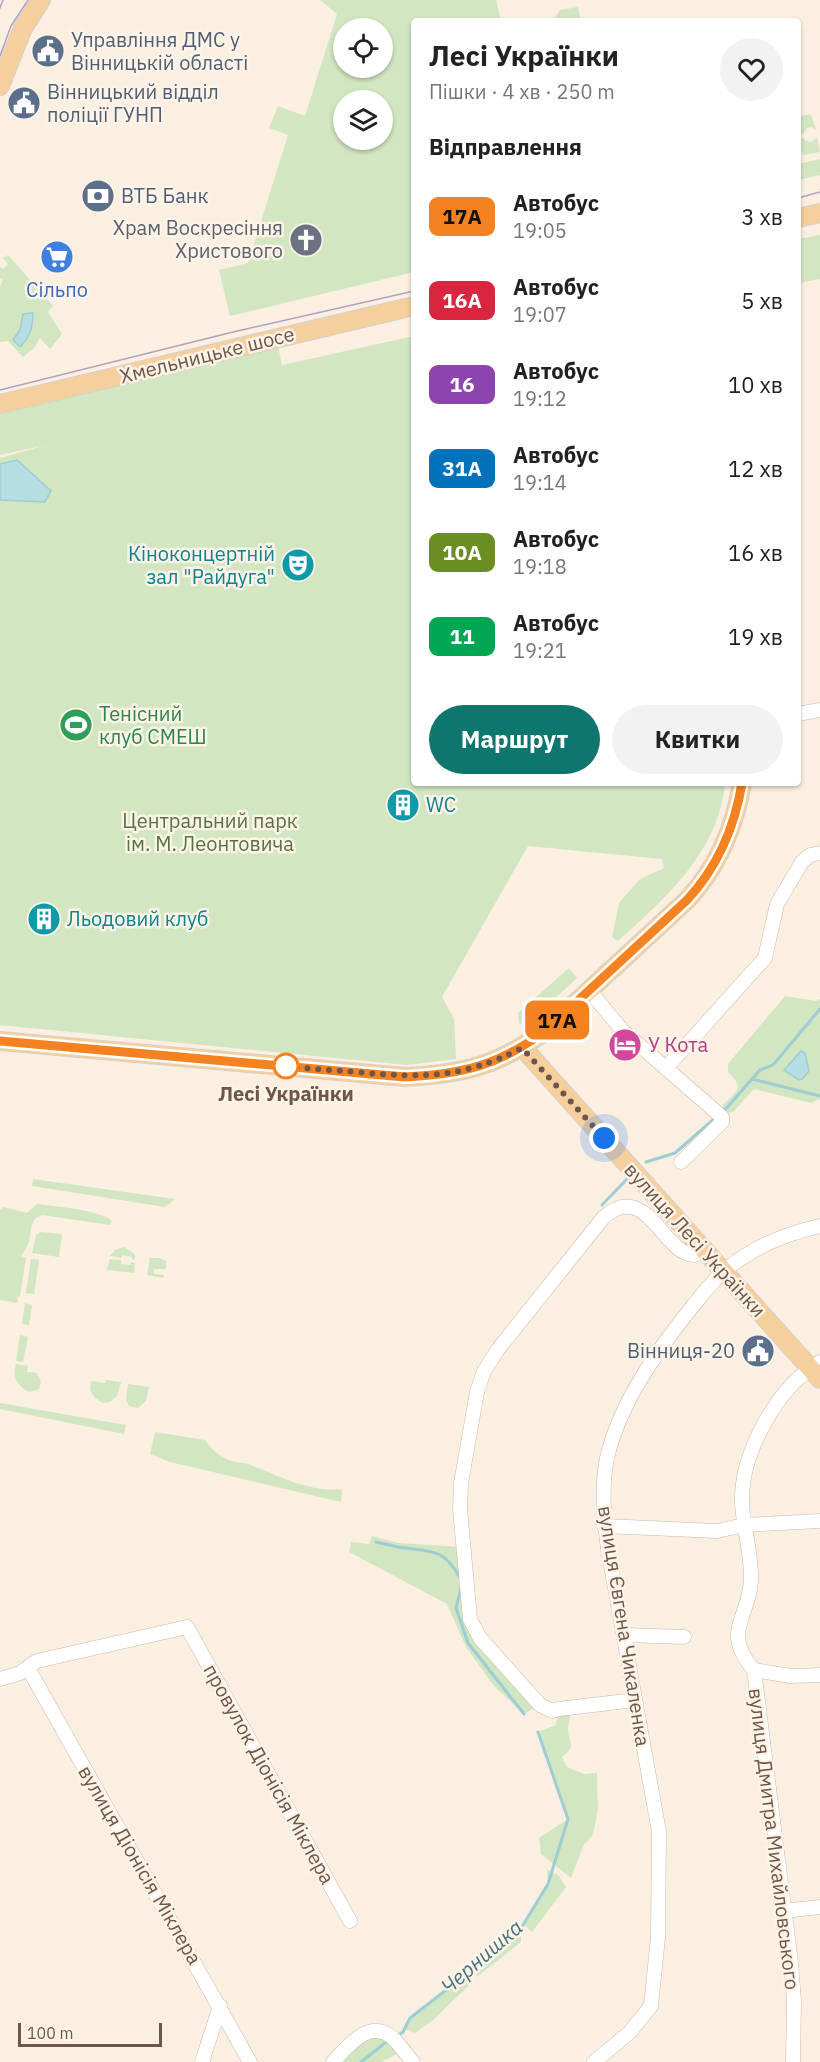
<!DOCTYPE html>
<html lang="uk">
<meta charset="utf-8">
<style>
:root{--surface:#fff;--page:#f2f2f2;--text:#222;--muted:#767676;--accent:#0f766e}
body{margin:0;font-family:"IBM Plex Sans",sans-serif;background:var(--page);color:var(--text);height:100vh;display:flex;flex-direction:column;font-size:22px;white-space:nowrap}
*{box-sizing:border-box;margin:0}
p{font-size:20px;color:var(--muted)}
.icon{flex:none;width:33px;height:33px;fill:none;stroke:currentColor;stroke-width:2;stroke-linecap:round;stroke-linejoin:round}
.map{position:relative;flex:1;overflow:hidden}
.details{position:absolute;left:411px;top:18px;width:390px;height:768px;display:flex;flex-direction:column;background:var(--surface);border-radius:6px;box-shadow:0 2px 4px #0004}
.details>*{flex:none}
.badge{padding:0 12px;border-radius:9px;font-size:21px;line-height:39px}
.buttons{position:absolute;left:333px;top:18px;display:grid;gap:12px}
.buttons a{display:grid;place-items:center;width:60px;height:60px;border-radius:50%;background:var(--surface);box-shadow:0 2px 4px #0004;font-size:30px}
.scale{position:absolute;left:18px;bottom:15px;width:144px;box-sizing:border-box;padding-left:6px;border:3px solid #6f564a;border-top:0;font-size:16px;line-height:21px;white-space:nowrap;color:#6f564a;-webkit-text-stroke:4px #fef3e7;paint-order:stroke}
.you{position:absolute;width:30px;height:30px;margin:-15px;border:4px solid #fff;border-radius:50%;background:#1a73e8;box-shadow:0 0 0 9px #1a73e833}
.map>.badge{position:absolute;translate:-50% -50%;box-shadow:0 0 0 3px #fff}
h2{padding:0 18px;font-size:22px;line-height:54px}
.round{display:grid;place-items:center;flex:none;width:63px;height:63px;border-radius:32px;background:var(--page)}
.overview{display:flex;align-items:center;justify-content:space-between;height:102px;padding:0 18px}
h1{font-size:28px;font-weight:800;line-height:45px}
.action{display:flex;gap:12px;margin-top:auto;padding:12px 18px}
.action a{flex:1;height:69px;border-radius:36px;background:var(--accent);color:#fff;font-size:24px;font-weight:800;line-height:69px;text-align:center}
.action a+a{background:var(--page);color:var(--text)}
ul{padding:0;list-style:none}
li{display:flex;align-items:center;gap:18px;height:84px;padding:0 18px}
li div{flex:1}
li b{display:block;font-size:22px}
li em{font-style:normal}
li .badge{min-width:66px;font-weight:700;text-align:center}
.map>svg:first-child{display:block}
.green{fill:#d2e6c1;fill-rule:evenodd}
.water{fill:#b7dee2;stroke:#9ecdd3;stroke-width:1.5}
.lines{fill:none;stroke-linecap:round;stroke-linejoin:round}
.stream{stroke:#9ecdd3;stroke-width:3}
.minor-casing{stroke:#ccb9ac;stroke-width:15}
.major-casing{stroke:#d7d0cc;stroke-width:20}
.minor{stroke:#fff;stroke-width:14}
.major{stroke:#f5d09d;stroke-width:18}
.tram{stroke:#b1a1c2;stroke-width:1.5}
.line-casing{stroke:#fff;stroke-width:14}
.line{stroke:#f58220;stroke-width:9}
.walk{stroke:#6f564a;stroke-width:6;stroke-dasharray:0 10.8}
.stop-dot{fill:#fff;stroke:#f58220;stroke-width:3}
.labels{text-anchor:middle;stroke-width:5;stroke-linejoin:round;paint-order:stroke}
.service-label{font-size:20px;fill:#4e5e75;stroke:#fef3e7;text-anchor:start}
.worship-label{font-size:20px;fill:#5b616d;stroke:#fef3e7;text-anchor:end}
.shop-label{font-size:20px;fill:#366cbe;stroke:#fef3e7}
.street-label{font-size:20px;fill:#6f564a;stroke:#fef3e7}
.culture-label{font-size:20px;fill:#0d838f;stroke:#fef3e7;text-anchor:start}
.leisure-label{font-size:20px;fill:#27864d;stroke:#fef3e7;text-anchor:start}
.park-label{font-size:20px;fill:#547543;stroke:#fef3e7}
.hotel-label{font-size:20px;fill:#b23c85;stroke:#fef3e7;text-anchor:start}
.stop-label{font-size:20px;font-weight:bold;fill:#6f564a;stroke:#fef3e7}
.water-label{font-size:21px;font-style:italic;fill:#43747b;stroke:#fef3e7}
</style>
<div class="map">
<svg width="820" height="2062" viewBox="0 0 820 2062">
<rect width="100%" height="100%" fill="#faefe1"/>
<!-- green -->
<g class="green">
<path d="M320,0H496L501,21H414V272L230,316L219,270L248,263L288,135L269,128L278,106L305,116L337,14ZM382,28V68H344V28ZM382,100V140H344V100Z"/>
<polygon points="578,7 581,21 556,21 555,18 560,10"/>
<polygon points="811,114 816,130 812,127 807,128 803,134 798,135 798,117"/>
<polygon points="817,137 820,152 803,155 799,139 803,138 806,141 812,142"/>
<polygon points="820,159 820,175 798,180 798,164"/>
<polygon points="820,235 820,279 798,283 798,239"/>
<path d="M8,255L53,306L48,312L62,334L50,349L40,338L34,348L23,357L8,341L0,342V287L3,279L0,278V267L3,269L8,264L3,258ZM23,314L33,324L25,342L13,340L20,330Z"/>
<path d="M414,336V783H725C719,851 666,898 618,941L612,937L619,903L640,879L664,868L662,859L528,846L442,997L454,1019L456,1059L407,1065L0,1025V458L46,445L0,455V413L278,346L282,365Z"/>
<polygon points="569,968 577,978 526,1025 519,1023 518,1013"/>
<path d="M785,996L816,1001L820,999V1099L811,1103L754,1089L733,1112L727,1113L722,1108L723,1105C737,1091 745,1088 728,1072V1064Z"/>
<polygon points="33,1179 175,1199 165,1207 32,1186"/>
<path d="M37,1204C56,1207 98,1209 112,1221L110,1225L42,1215C29,1220 32,1230 29,1242C27,1247 24,1252 21,1256L26,1258L20,1296L17,1297L18,1303L0,1300V1210L3,1207L27,1213Z"/>
<polygon points="41,1232 62,1234 59,1257 32,1253 36,1235"/>
<polygon points="124,1247 135,1254 135,1259 132,1260 132,1257 122,1255 121,1258 110,1256 115,1250"/>
<polygon points="150,1258 159,1258 166,1261 166,1269 154,1269 154,1274 164,1275 163,1278 147,1275"/>
<polygon points="31,1259 39,1260 34,1294 26,1293"/>
<polygon points="110,1259 121,1260 121,1264 131,1265 131,1262 135,1263 134,1273 107,1270"/>
<polygon points="25,1303 32,1305 29,1325 22,1324"/>
<polygon points="20,1335 28,1337 23,1362 16,1361"/>
<path d="M16,1364L28,1366L27,1372L37,1373L41,1382L39,1389L30,1392C17,1387 12,1377 16,1364Z"/>
<polygon points="106,1380 121,1382 117,1396 110,1402 103,1403 95,1398 90,1390 91,1381 105,1383"/>
<polygon points="128,1384 149,1387 146,1401 138,1408 129,1406 126,1400"/>
<polygon points="0,1403 126,1425 124,1434 0,1409"/>
<path d="M155,1432L205,1440C211,1449 219,1456 229,1460C235,1463 242,1462 248,1464C278,1475 308,1493 342,1489L341,1502L170,1462L150,1454Z"/>
<polygon points="372,1536 398,1543 463,1547 470,1619 540,1705 524,1714 494,1686 466,1647 447,1604 349,1552 351,1542 369,1544"/>
<path d="M571,1711C570,1717 568,1725 568,1731C570,1746 576,1746 562,1757L567,1767L584,1774L597,1773L598,1809L593,1835L584,1844L571,1878L541,1854L539,1838L568,1819L538,1732L556,1725L558,1713Z"/>
<polygon points="547,1869 559,1876 566,1887 532,1932 524,1924 548,1884"/>
<polygon points="514,1928 521,1936 521,1942 478,1976 474,1973 474,1969 489,1957"/>
<polygon points="466,1975 470,1981 469,1985 433,2020 415,2033 405,2029 410,2018"/>
<polygon points="370,2031 403,2051 381,2062 333,2062"/>
</g>
<!-- water -->
<g class="water">
<path d="M33,313C33,327 30,337 20,347L13,340L20,330L23,314Z"/>
<polygon points="17,460 51,491 45,502 0,500 0,464"/>
<polygon points="801,1051 805,1053 809,1071 802,1079 799,1080 784,1070"/>
</g>
<g class="lines">
<!-- stream -->
<g class="stream">
<polyline points="752,1079 820,1096"/>
<polyline points="724,1111 760,1070 773,1065 820,1009"/>
<polyline points="646,1162 675,1153 715,1118"/>
<polyline points="602,1205 627,1179"/>
<path d="M376,1542C385,1544 395,1547 405,1548C433,1551 445,1550 460,1578"/>
<polyline points="461,1588 456,1608 468,1643 524,1714"/>
<polyline points="397,2036 403,2032 410,2018 498,1950 520,1930 548,1884 568,1819 538,1732"/>
<polyline points="361,2062 385,2043"/>
</g>
<defs>
<g id="minor">
<polyline points="798,714 820,710"/>
<polyline points="589,990 622,1030 722,1117 722,1122 681,1162"/>
<polyline points="666,1068 765,958 777,904 802,862 810,855 820,853"/>
<polyline points="604,1526 717,1531 744,1525 820,1521"/>
<polyline points="624,1635 684,1637"/>
<polyline points="28,1668 250,2062"/>
<polyline points="754,1670 791,1676 820,1675"/>
<polyline points="0,1679 20,1673 37,1661 187,1627 350,1921"/>
<path d="M635,1700L559,1709L552,1711L540,1705L480,1638L470,1619L460,1509L461,1483L477,1392L484,1371L499,1348L603,1218C647,1178 663,1256 695,1255L702,1248"/>
<polyline points="784,1911 820,1907"/>
<polyline points="202,2062 220,2006"/>
<path d="M333,2062C349,2045 371,2016 395,2040C401,2047 407,2055 413,2062"/>
<path d="M594,2062L629,2033L651,2006L658,1937L659,1832L608,1549C604,1519 601,1488 607,1458C620,1402 657,1351 692,1307C704,1293 714,1278 729,1267C756,1246 787,1233 820,1226"/>
<path d="M793,2062L794,2001L791,1963L754,1670C721,1632 749,1619 751,1580C752,1554 743,1528 742,1502C741,1453 777,1387 820,1362"/>
</g>
<g id="major">
<polyline points="0,86 23,28 41,0"/>
<polyline points="798,218 820,213"/>
<polyline points="0,404 414,306"/>
<path d="M0,1041L405,1077C463,1074 498,1066 545,1031L687,900C717,868 735,826 742,783"/>
<polyline points="523,1048 820,1379"/>
</g>
</defs>
<!-- minor casing -->
<use href="#minor" class="minor-casing"/>
<!-- major casing -->
<use href="#major" class="major-casing"/>
<!-- minor -->
<use href="#minor" class="minor"/>
<!-- major -->
<use href="#major" class="major"/>
<!-- tram -->
<g class="tram">
<polyline points="0,8 3,0"/>
<polyline points="0,56 11,26 28,0"/>
<polyline points="798,198 820,192"/>
<polyline points="0,390 233,332 414,291"/>
</g>
</g>
<g class="lines">
<defs>
<path id="line" d="M0,1041L405,1077C462,1074 498,1066 545,1031L687,900C717,868 735,826 742,783"/>
</defs>
<!-- line casing -->
<use href="#line" class="line-casing"/>
<!-- line -->
<use href="#line" class="line"/>
<!-- walk -->
<path class="walk" d="M286,1066C309,1069 332,1070 355,1072C422,1078 461,1079 522,1048L604,1138"/>
</g>
<!-- icons -->
<defs>
<symbol id="civic-disc" viewBox="-11 -11 22 22"><circle r="9.5" fill="#5c6f8a" stroke="#fef3e7"/><path d="M-.6-6.5H3V-4.5H.6V-3L4-1V1h2V6H-6V1h2V-1L-.6-3ZM-1.2 2.5V6h2.4V2.5Z" fill="#fff"/></symbol>
<symbol id="bank-disc" viewBox="-11 -11 22 22"><circle r="9.5" fill="#5c6f8a" stroke="#fef3e7"/><path d="M-6-4H6V4H-6ZM0-2.3a2.3 2.3 0 1 0 0 4.6a2.3 2.3 0 1 0 0-4.6Z" fill="#fff"/></symbol>
<symbol id="church-disc" viewBox="-11 -11 22 22"><circle r="9.5" fill="#6b7280" stroke="#fef3e7"/><path d="M-1.2-6h2.4v3.5h3.3v2.4h-3.3V6h-2.4V-.1h-3.3v-2.4h3.3Z" fill="#fff"/></symbol>
<symbol id="supermarket-disc" viewBox="-11 -11 22 22"><circle r="9.5" fill="#3f7fe0" stroke="#fef3e7"/><path d="M-6-5.5h2.5l.6 2H6L4.5 2H-2.5L-4.4-4H-6ZM-1.5 3.2a1.3 1.3 0 1 0 .1 0ZM3 3.2a1.3 1.3 0 1 0 .1 0Z" fill="#fff"/></symbol>
<symbol id="theatre-disc" viewBox="-11 -11 22 22"><circle r="9.5" fill="#0f9aa8" stroke="#fef3e7"/><path d="M-5-5.5Q0-4 5-5.5V0Q5 5 0 6Q-5 5-5 0ZM-3.3-2.5H-1v1.5H-3.3ZM1-2.5H3.3v1.5H1ZM-2.8 1Q0 5.5 2.8 1Z" fill="#fff"/></symbol>
<symbol id="stadium-disc" viewBox="-11 -11 22 22"><circle r="9.5" fill="#2e9e5b" stroke="#fef3e7"/><path d="M0-5a6.5 5 0 1 0 0 10a6.5 5 0 1 0 0-10ZM-3.5-1.8h7v3.6h-7Z" fill="#fff"/></symbol>
<symbol id="building-disc" viewBox="-11 -11 22 22"><circle r="9.5" fill="#0f9aa8" stroke="#fef3e7"/><path d="M-4-6H4V6H1V3H-1V6H-4ZM-2.5-4.3h1.7v1.8h-1.7ZM.8-4.3h1.7v1.8H.8ZM-2.5-1h1.7V.8h-1.7ZM.8-1h1.7V.8H.8Z" fill="#fff"/></symbol>
<symbol id="hotel-disc" viewBox="-11 -11 22 22"><circle r="9.5" fill="#d1479c" stroke="#fef3e7"/><path d="M-6-4.5h1.5V1H6V5H4.5V3h-9V5H-6ZM-4 0a1.8 1.8 0 1 1 3.6 0ZM.5 0V-2.5h3Q6-2.5 6 0Z" fill="#fff"/></symbol>
</defs>
<g fill-rule="evenodd">
<use href="#civic-disc" x="29" y="32" width="38" height="38"/>
<use href="#civic-disc" x="5" y="84" width="38" height="38"/>
<use href="#bank-disc" x="79" y="177" width="38" height="38"/>
<use href="#church-disc" x="287" y="221" width="38" height="38"/>
<use href="#supermarket-disc" x="38" y="238" width="38" height="38"/>
<use href="#theatre-disc" x="279" y="546" width="38" height="38"/>
<use href="#stadium-disc" x="57" y="706" width="38" height="38"/>
<use href="#building-disc" x="384" y="786" width="38" height="38"/>
<use href="#building-disc" x="25" y="900" width="38" height="38"/>
<use href="#hotel-disc" x="606" y="1026" width="38" height="38"/>
<use href="#civic-disc" x="739" y="1332" width="38" height="38"/>
</g>
<!-- markers -->
<circle class="stop-dot" cx="286" cy="1066" r="12"/>
<g class="labels">
<!-- service labels -->
<g class="service-label">
<text x="71" y="47">Управління ДМС у<tspan x="71" dy="23">Вінницькій області</tspan></text>
<text x="47" y="99">Вінницький відділ<tspan x="47" dy="23">поліції ГУНП</tspan></text>
<text x="121" y="203">ВТБ Банк</text>
<text x="735" y="1358" text-anchor="end">Вінниця-20</text>
</g>
<!-- worship labels -->
<g class="worship-label">
<text x="283" y="235">Храм Воскресіння<tspan x="283" dy="23">Христового</tspan></text>
</g>
<!-- shop labels -->
<g class="shop-label">
<text x="57" y="297">Сільпо</text>
</g>
<!-- street labels -->
<g class="street-label">
<text transform="translate(207 355) rotate(-14)" y="7">Хмельницьке шосе</text>
<text transform="translate(695 1240) rotate(48)" y="7">вулиця Лесі Українки</text>
<text transform="translate(624 1626) rotate(81)" y="7">вулиця Євгена Чикаленка</text>
<text transform="translate(269 1774) rotate(61)" y="7">провулок Діонісія Міклера</text>
<text transform="translate(774 1839) rotate(83)" y="7">вулиця Дмитра Михайловського</text>
<text transform="translate(140 1865) rotate(60)" y="7">вулиця Діонісія Міклера</text>
</g>
<!-- culture labels -->
<g class="culture-label">
<text x="275" y="561" text-anchor="end">Кіноконцертній<tspan x="275" dy="23">зал "Райдуга"</tspan></text>
<text x="426" y="812">WC</text>
<text x="67" y="926">Льодовий клуб</text>
</g>
<!-- leisure labels -->
<g class="leisure-label">
<text x="99" y="721">Тенісний<tspan x="99" dy="23">клуб СМЕШ</tspan></text>
</g>
<!-- park labels -->
<g class="park-label">
<text x="210" y="828">Центральний парк<tspan x="210" dy="23">ім. М. Леонтовича</tspan></text>
</g>
<!-- hotel labels -->
<g class="hotel-label">
<text x="648" y="1052">У Кота</text>
</g>
<!-- stop labels -->
<g class="stop-label">
<text x="286" y="1101">Лесі Українки</text>
</g>
<!-- water labels -->
<g class="water-label">
<text transform="translate(482 1957) rotate(-41)" y="7">Чернишка</text>
</g>
</g>
</svg>
<div class="buttons">
<a><svg class="icon" aria-label="locate" viewBox="0 0 24 24"><circle cx="12" cy="12" r="6"/><path d="M12 2v4M12 18v4M2 12h4M18 12h4"/></svg></a>
<a><svg class="icon" aria-label="layers" viewBox="0 0 24 24"><path d="M12 4l9 5-9 5-9-5zM3 14l9 5 9-5"/></svg></a>
</div>
<div class="scale">100 m</div>
<div class="you" style="left:604px;top:1138px"></div>
<b class="badge" style="left:557px;top:1020px;background:#f58220;color:#111">17А</b>
<section class="details">
<div class="overview"><div><h1>Лесі Українки</h1><p>Пішки · 4 хв · 250 m</p></div><a class="round"><svg class="icon" aria-label="heart" viewBox="0 0 24 24"><path d="M12 20l-8-8c-3-5 5-10 8-4 3-6 11-1 8 4z"/></svg></a></div>
<h2>Відправлення</h2>
<ul>
<li><span class="badge" style="background:#f58220;color:#111">17А</span><div><b>Автобус</b><p>19:05</p></div><em>3 хв</em></li>
<li><span class="badge" style="background:#d7263d;color:#fff">16А</span><div><b>Автобус</b><p>19:07</p></div><em>5 хв</em></li>
<li><span class="badge" style="background:#8e44ad;color:#fff">16</span><div><b>Автобус</b><p>19:12</p></div><em>10 хв</em></li>
<li><span class="badge" style="background:#0072bc;color:#fff">31А</span><div><b>Автобус</b><p>19:14</p></div><em>12 хв</em></li>
<li><span class="badge" style="background:#6b8e23;color:#fff">10А</span><div><b>Автобус</b><p>19:18</p></div><em>16 хв</em></li>
<li><span class="badge" style="background:#00a651;color:#fff">11</span><div><b>Автобус</b><p>19:21</p></div><em>19 хв</em></li>
</ul>
<div class="action"><a>Маршрут</a><a>Квитки</a></div>
</section>
</div>
